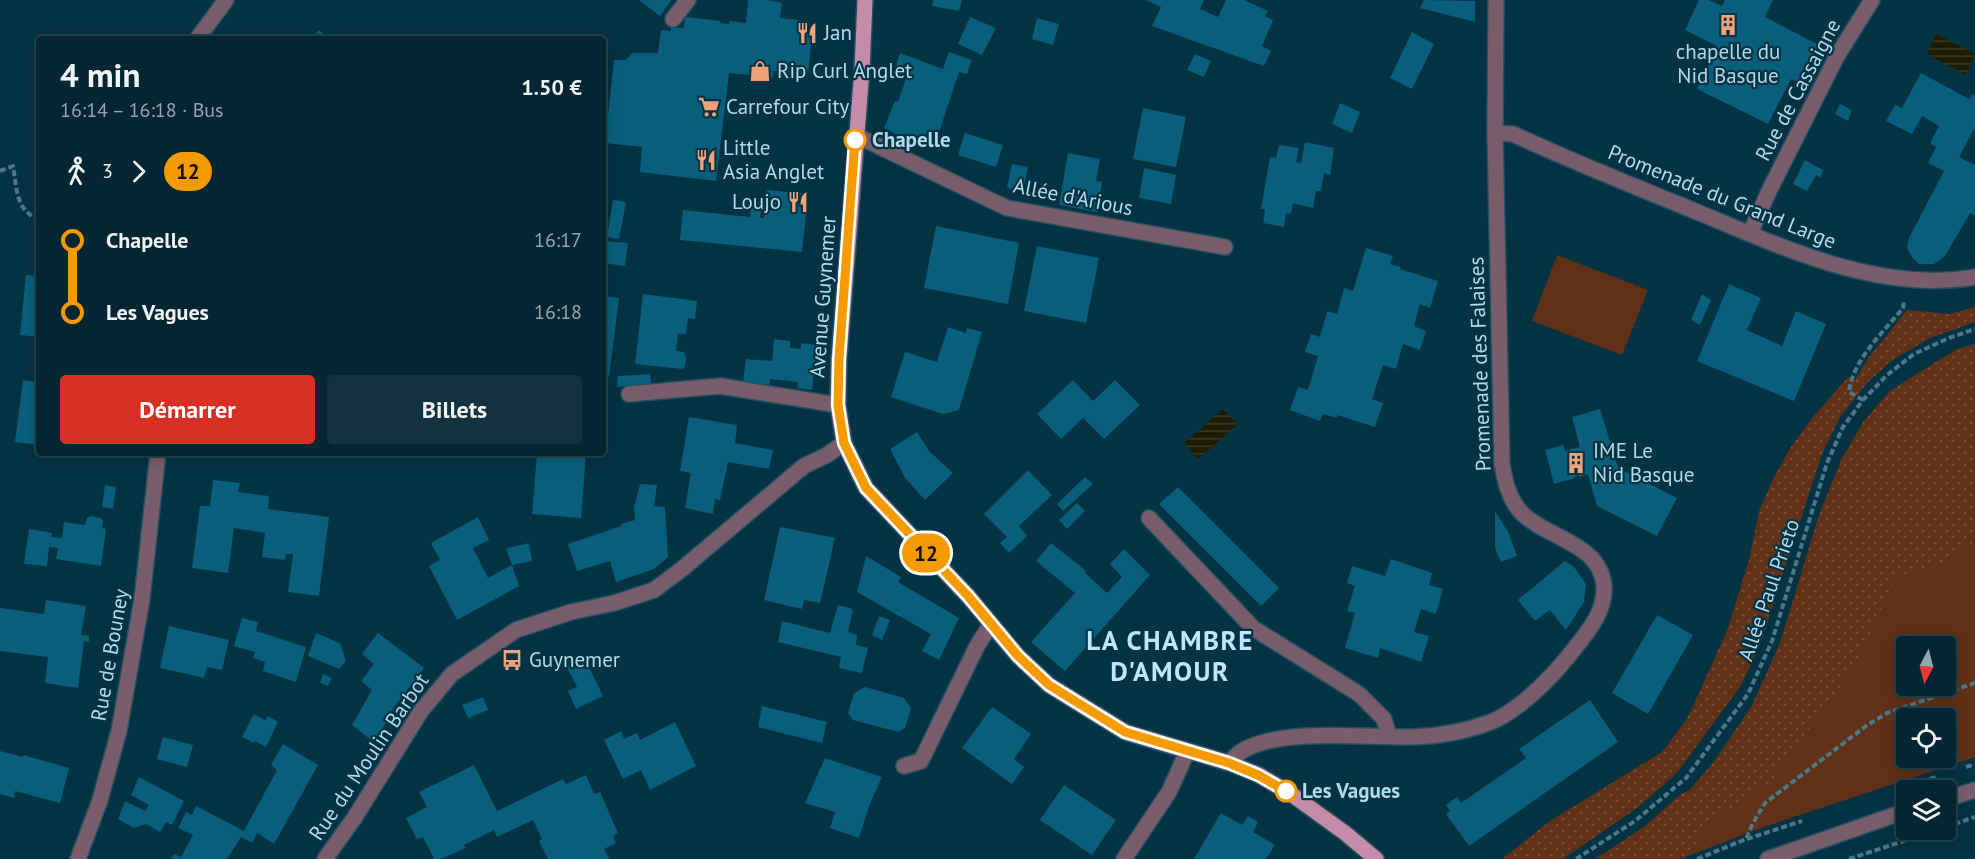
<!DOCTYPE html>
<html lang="fr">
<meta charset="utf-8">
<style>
:root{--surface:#032632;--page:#11323e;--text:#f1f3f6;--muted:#97a5ac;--line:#24434d;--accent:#d93025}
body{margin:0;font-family:"PT Sans",sans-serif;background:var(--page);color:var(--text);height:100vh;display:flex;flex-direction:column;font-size:22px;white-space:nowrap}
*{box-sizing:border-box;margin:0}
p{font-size:20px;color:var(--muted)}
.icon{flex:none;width:33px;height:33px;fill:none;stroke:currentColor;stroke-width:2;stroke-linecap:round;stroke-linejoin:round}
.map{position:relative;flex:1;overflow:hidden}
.details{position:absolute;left:36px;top:36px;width:570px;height:420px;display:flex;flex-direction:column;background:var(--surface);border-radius:6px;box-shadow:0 3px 15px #0003,0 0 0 2px var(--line)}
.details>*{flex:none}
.badge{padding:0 12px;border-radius:20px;font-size:21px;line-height:39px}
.needle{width:39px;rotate:187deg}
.controls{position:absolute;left:1896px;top:636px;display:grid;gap:12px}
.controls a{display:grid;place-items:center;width:60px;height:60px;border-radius:6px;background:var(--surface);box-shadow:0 3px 15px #0003,0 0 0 2px var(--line);font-size:30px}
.map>.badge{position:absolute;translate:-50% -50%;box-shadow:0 0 0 3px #fff}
.legs{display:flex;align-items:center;gap:9px;height:66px;padding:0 24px;font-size:20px}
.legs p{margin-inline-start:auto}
.summary{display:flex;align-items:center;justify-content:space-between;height:102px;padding:0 24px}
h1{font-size:33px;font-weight:700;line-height:45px}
.cta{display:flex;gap:12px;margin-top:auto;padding:12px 24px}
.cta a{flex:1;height:69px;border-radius:6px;background:var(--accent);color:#fff;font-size:24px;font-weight:700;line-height:69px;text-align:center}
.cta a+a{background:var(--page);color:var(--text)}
ul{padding:0 24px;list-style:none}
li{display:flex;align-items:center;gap:21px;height:72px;font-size:22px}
li i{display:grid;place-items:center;width:9px;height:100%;margin:0 8px;background:currentColor}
li i::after{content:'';width:15px;height:15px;margin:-8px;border:4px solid;border-radius:50%;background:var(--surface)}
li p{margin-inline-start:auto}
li:first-child i{background:linear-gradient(#0000 50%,currentColor 0)}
li:last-child i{background:linear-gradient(currentColor 50%,#0000 0)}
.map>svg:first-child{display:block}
.grass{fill:url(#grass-dots)}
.green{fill:#613117;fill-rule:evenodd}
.water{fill:url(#water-rules)}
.building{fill:#095f7b}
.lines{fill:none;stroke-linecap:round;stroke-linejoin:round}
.minor-casing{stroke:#245161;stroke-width:18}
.major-casing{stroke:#245161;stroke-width:18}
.path{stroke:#4c7888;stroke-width:4;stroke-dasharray:6 3;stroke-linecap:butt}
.minor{stroke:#795d6b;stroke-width:15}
.major{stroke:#c48ca9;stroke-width:15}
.line-1-casing{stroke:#fff;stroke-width:14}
.line-1{stroke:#f59a00;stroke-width:9}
.stop-1-dot{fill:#fff;stroke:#f59a00;stroke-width:3}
.labels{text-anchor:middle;stroke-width:4.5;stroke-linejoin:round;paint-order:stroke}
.poi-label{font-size:21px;fill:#b3d9ea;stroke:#043343;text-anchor:start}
.street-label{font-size:21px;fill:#b3d9ea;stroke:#043343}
.stop-label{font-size:21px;font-weight:bold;fill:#b3d9ea;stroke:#043343;text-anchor:start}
.district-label{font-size:27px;font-weight:bold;letter-spacing:1.5px;fill:#bbe8fd;stroke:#043343}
</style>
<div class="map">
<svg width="1975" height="859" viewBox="0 0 1975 859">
<defs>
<pattern id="grass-dots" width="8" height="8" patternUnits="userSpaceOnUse" patternTransform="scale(1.5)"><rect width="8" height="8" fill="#613117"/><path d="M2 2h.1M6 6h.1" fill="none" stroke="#754e39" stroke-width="1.8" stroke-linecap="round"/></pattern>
<pattern id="water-rules" width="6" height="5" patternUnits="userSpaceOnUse" patternTransform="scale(1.5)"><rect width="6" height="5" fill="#1e1c00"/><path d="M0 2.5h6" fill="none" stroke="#3c3c25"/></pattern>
</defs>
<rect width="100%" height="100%" fill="#043343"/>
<!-- grass -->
<g class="grass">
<polygon points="1975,307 1975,322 1930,338 1891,361 1866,384 1840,417 1822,454 1761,642 1742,684 1677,773 1637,808 1563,859 1502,859 1550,821 1662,752 1687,719 1727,631 1749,560 1759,511 1773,479 1791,447 1813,417 1848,377 1855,380 1869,357 1907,310 1950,314"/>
<polygon points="1975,344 1975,674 1946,646 1906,646 1906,686 1735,838 1680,859 1595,859 1645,826 1681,794 1690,790 1715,760 1751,707 1780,643 1819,515 1841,460 1863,422 1889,392 1921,371 1957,349"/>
</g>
<!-- green -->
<g class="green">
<polygon points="1557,255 1648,290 1622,355 1532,321"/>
<path d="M1975,541V757L1761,828L1697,852V838L1700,829L1771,781L1854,667L1896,578L1943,562ZM1906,646H1946V686H1906ZM1906,718H1946V758H1906Z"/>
</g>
<!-- water -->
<g class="water">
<polygon points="1936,34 1975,54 1966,75 1927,54"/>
<polygon points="1223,409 1237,425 1198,459 1184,443"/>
</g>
<!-- building -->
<g class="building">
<polygon points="639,0 671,0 660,16"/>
<polygon points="748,0 768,0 782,3 780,18 799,20 799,25 813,26 808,74 773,71 773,77 729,73 716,181 640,172 642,147 605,143 614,60 626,60 632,53 658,53 661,30 671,31 671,27 684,28 685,17 720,21 720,23 729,24 729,21 746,23"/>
<polygon points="933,0 962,0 959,11 932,6"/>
<polygon points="1146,0 1204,0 1200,9 1218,17 1226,0 1244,0 1268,11 1265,16 1273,20 1262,46 1271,51 1264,66 1152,26 1161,7"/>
<polygon points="1424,0 1475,1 1475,22 1420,8"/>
<polygon points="1699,0 1709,0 1722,6 1725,0 1773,0 1765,17 1819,45 1799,83 1791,79 1768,124 1697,89 1717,46 1685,30"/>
<polygon points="970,17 996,28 982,55 958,44"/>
<polygon points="1037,18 1059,24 1053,45 1032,39"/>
<polygon points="319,30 330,39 311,39"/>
<polygon points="1412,32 1434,44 1412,89 1390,78"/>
<polygon points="949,52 972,60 967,74 959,72 934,147 900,136 884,128 895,101 898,102 907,76 894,71 900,53 943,69"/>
<polygon points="1195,54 1211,61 1204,77 1187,70"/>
<polygon points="1921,73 1969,99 1972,94 1975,96 1975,127 1959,157 1975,165 1975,215 1970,213 1945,256 1934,264 1919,264 1912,257 1907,248 1909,238 1944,171 1928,163 1936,147 1930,143 1939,126 1922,116 1912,134 1886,121 1895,105 1902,108"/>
<polygon points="1340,103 1360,112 1352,133 1332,124"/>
<polygon points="1840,104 1852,110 1848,121 1835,114"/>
<polygon points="1143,108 1186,117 1176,167 1133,159"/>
<polygon points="965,133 1003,145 996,167 958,155"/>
<polygon points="1305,142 1334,148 1330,175 1324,173 1321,191 1316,191 1313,208 1293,203 1291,214 1286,213 1284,227 1263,223 1265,209 1261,209 1270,157 1276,158 1279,145 1299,148 1296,162 1301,163"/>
<polygon points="1068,153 1100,159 1096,181 1102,182 1097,212 1059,205"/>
<polygon points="1805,160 1823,170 1820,178 1816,175 1807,191 1793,184"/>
<polygon points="1012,164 1028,167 1023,191 1007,188"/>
<polygon points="1144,168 1176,175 1171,204 1139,198"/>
<polygon points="767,190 808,194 802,252 680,240 683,210 750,217 752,200 762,201 760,218 764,218"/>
<polygon points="613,200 626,202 619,239 607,237"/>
<polygon points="936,226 1019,243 1008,304 924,288"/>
<polygon points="603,241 628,243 625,266 603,263"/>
<polygon points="1037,246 1099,258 1086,323 1024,311"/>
<polygon points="1366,248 1393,256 1390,264 1401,267 1400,269 1438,281 1430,308 1420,304 1414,326 1426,331 1420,350 1403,344 1396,369 1383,365 1372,399 1383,403 1375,427 1337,415 1337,418 1323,414 1320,421 1290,410 1298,387 1308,390 1318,356 1305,352 1311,334 1320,337 1327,311 1337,314 1344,288 1353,291"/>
<polygon points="26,275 39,276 39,337 20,335"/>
<polygon points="1729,284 1761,298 1747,330 1782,346 1796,311 1826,324 1794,401 1697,361"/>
<polygon points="643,294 697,301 695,319 688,318 686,334 678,334 676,351 684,352 686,357 685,367 682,369 635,364"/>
<polygon points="1702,294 1711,300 1700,325 1691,320"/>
<polygon points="603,296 619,298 609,377 603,376"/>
<polygon points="948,327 966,333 967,328 982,332 959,410 943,414 891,397 905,352 937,362"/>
<polygon points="774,339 790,341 790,348 801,349 801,343 817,345 812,390 797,388 798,382 770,379 770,385 743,382 746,359 772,361"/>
<polygon points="650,374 651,384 617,387 618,376"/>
<polygon points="23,380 39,382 39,445 15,442"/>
<polygon points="1073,380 1093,401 1115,380 1140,405 1104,439 1083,418 1061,439 1037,414"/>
<polygon points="1600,409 1618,468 1677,498 1657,536 1597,506 1588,474 1580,477 1579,475 1572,479 1554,484 1545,450 1563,445 1565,451 1580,447 1572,417"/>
<polygon points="689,417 737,425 735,443 773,450 769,469 728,462 720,500 715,499 713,514 685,508 691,473 680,471"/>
<polygon points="917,432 929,451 953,473 925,500 905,478 890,449"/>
<polygon points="537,453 586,453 581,518 532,514"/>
<polygon points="1028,470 1052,495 1019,526 1027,536 1009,553 1000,543 1007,537 984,514"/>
<polygon points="1085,477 1093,484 1063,511 1057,504"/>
<polygon points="213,480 240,483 238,492 269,496 268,509 329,517 319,596 288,592 293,554 286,554 285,560 262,557 265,533 234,528 228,573 192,568 200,506 210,506"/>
<polygon points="640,484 657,485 654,506 665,507 668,557 654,569 616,582 610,561 577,571 568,544 621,526 621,524 635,520 634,508"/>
<polygon points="105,485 116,487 113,509 102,507"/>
<polygon points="1178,487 1279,588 1261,606 1159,504"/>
<polygon points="1077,503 1085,511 1067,529 1059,520"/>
<polygon points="1495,511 1508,532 1517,556 1501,562 1495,548"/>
<polygon points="91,516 101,518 103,521 102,528 106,529 101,566 56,559 58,548 49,547 47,566 24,564 29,529 52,533 51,537 62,538 64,522 85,525 87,518"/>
<polygon points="478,517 489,540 473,548 488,578 512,565 506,549 508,548 529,543 532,561 512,565 519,586 457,620 429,566 440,560 431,543"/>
<polygon points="780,527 835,538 820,603 804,600 802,609 764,600"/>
<polygon points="1051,543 1086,571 1085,573 1107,593 1122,577 1110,564 1124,549 1150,575 1065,671 1031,642 1075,593 1036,561"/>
<polygon points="866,556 901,577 898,582 959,618 939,660 922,651 931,634 857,592"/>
<polygon points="1391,559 1432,573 1429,585 1443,589 1436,614 1421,609 1414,632 1429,636 1421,662 1380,648 1378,658 1345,648 1355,613 1347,611 1355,586 1347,583 1352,566 1385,576"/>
<polygon points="1565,561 1574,567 1586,584 1584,602 1566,630 1550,610 1535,621 1518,600"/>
<polygon points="46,600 86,606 81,635 89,636 89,642 84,641 78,688 45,683 48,657 0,651 0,608 44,614"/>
<polygon points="838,605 853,609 848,632 857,635 856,645 868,648 862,673 839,668 841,657 778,642 782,621 830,633"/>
<polygon points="1657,615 1693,635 1648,714 1612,693"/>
<polygon points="879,616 890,620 882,640 872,635"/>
<polygon points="242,618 258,622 256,631 306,647 296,682 263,671 265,662 253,658 255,652 234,646"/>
<polygon points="169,626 229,640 222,670 207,667 204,678 160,668"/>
<polygon points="316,633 340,643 346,661 339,669 308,656"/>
<polygon points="378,633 424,668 394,707 375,743 352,725 372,690 361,681 374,664 362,654"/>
<polygon points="584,657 603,696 576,709 568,691 577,687 566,665"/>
<polygon points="323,674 332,678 328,686 320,683"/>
<polygon points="865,687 904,698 911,708 905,728 898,732 853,720 848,713 854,693"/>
<polygon points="483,697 488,710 468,718 462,705"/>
<polygon points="1590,700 1618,742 1469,846 1446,814 1450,811 1446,805 1457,797 1461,803 1526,758 1519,749"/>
<polygon points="762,706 827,722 822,743 758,727"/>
<polygon points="992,707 1031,734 1014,759 1024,767 1012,784 962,748"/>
<polygon points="254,714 265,720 268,716 278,722 266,747 255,741 254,743 242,737"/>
<polygon points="675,722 696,766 650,790 641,770 623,779 604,740 621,731 624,739 637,733 640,740"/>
<polygon points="163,737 193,745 187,767 157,759"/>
<polygon points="283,744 318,765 274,844 257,833 252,843 241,837 227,859 171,859 174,854 181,857 193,835 178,828 186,812 192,815 196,806 244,831 277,770 271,765"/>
<polygon points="0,751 23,757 23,755 69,768 60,803 15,791 14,798 0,794"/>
<polygon points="825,758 882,777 869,806 859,838 830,828 835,812 805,803"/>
<polygon points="474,765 497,811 563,779 566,784 586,775 594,794 600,792 618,833 613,836 616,843 604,849 609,859 548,859 539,841 542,839 533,820 497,837 494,830 464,845 466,848 441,859 434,859 423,837 417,839 406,818 427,807 419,792"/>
<polygon points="139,777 184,801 172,825 166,822 160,832 146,824 134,828 118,819 125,801 145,811 149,805 131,795"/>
<polygon points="1064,785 1116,820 1092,855 1040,820"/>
<polygon points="1221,813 1242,825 1248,816 1258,822 1253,832 1275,845 1266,859 1194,859"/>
</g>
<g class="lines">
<defs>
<g id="minor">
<polyline points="673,19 688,0"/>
<polyline points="197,39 226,0"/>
<path d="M1495,133L1513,134C1571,161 1631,185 1690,209C1778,245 1877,294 1975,277"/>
<polyline points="855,135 1007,208 1225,247"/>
<polyline points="1750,233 1770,189 1837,56 1872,0"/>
<polyline points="629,394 720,386 838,405"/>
<polyline points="1149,518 1253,628 1359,694 1384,719 1389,736"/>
<path d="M1229,763C1233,759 1237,754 1242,751C1282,727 1366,738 1413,737C1438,736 1464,732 1488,723C1517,713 1552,677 1571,653C1586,634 1606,612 1604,586C1600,541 1544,539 1519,510C1508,496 1505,481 1502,464L1495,133L1496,0"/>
<polyline points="904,766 921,761 977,646 991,624"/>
<polyline points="1946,799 1975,790"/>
<polyline points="78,859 100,800 119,731 142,599 158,453"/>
<polyline points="325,859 355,817 421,711 452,674 516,630 571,612 614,603 654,590 682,569 804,466 827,455 844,443"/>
<polyline points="1124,859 1169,792 1187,752"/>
<polyline points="1768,859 1906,811"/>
</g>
<polyline id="major" points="865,0 862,70 839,359 838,405 844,443 866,488 968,596 1018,656 1049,685 1125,732 1229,763 1259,775 1291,794 1345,833 1376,859"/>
</defs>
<!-- minor casing -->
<use href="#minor" class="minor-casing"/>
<!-- major casing -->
<use href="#major" class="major-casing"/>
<!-- path -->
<g class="path">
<path d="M0,171L13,166C17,189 15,209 39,220"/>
<path d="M1863,400L1849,392C1853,359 1883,333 1903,308L1904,302"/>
<polyline points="1966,767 1975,764"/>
<polyline points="1904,787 1936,777"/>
<polyline points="1946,827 1975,817"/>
<polyline points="1747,839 1802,821"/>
<polyline points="1576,859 1635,821 1686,778 1748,694 1772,641 1827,463 1843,427 1863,400 1887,375 1914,354 1949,338 1975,329"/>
<polyline points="1697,859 1746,839 1753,823 1765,803 1866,726 1887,713 1975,683"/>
<polyline points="1849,859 1937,830"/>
</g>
<!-- minor -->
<use href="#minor" class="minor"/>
<!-- major -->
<use href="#major" class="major"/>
</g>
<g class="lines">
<defs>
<polyline id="line-1" points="855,140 839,359 838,405 844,443 866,488 968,596 1018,656 1049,685 1125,732 1229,763 1258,775 1286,791"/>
</defs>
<!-- line-1 casing -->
<use href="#line-1" class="line-1-casing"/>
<!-- line-1 -->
<use href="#line-1" class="line-1"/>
</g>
<!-- icons -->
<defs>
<symbol id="building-bare" viewBox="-9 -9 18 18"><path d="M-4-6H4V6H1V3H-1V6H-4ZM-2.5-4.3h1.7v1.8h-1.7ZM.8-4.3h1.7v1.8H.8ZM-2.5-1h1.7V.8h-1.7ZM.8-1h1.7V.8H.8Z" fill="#f0a27a" stroke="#043343" stroke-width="2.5" paint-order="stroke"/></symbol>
<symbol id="restaurant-bare" viewBox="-9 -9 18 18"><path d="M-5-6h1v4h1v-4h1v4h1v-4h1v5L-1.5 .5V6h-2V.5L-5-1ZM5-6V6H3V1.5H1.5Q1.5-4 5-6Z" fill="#f0a27a" stroke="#043343" stroke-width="2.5" paint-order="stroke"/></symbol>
<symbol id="shop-bare" viewBox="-9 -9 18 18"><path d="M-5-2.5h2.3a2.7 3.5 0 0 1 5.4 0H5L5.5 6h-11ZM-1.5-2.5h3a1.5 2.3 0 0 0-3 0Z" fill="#f0a27a" stroke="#043343" stroke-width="2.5" paint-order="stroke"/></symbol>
<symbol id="supermarket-bare" viewBox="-9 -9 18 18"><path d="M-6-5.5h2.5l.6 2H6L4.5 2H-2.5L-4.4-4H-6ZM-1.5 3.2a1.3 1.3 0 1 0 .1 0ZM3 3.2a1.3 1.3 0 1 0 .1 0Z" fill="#f0a27a" stroke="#043343" stroke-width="2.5" paint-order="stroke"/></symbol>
<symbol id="bus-bare" viewBox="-9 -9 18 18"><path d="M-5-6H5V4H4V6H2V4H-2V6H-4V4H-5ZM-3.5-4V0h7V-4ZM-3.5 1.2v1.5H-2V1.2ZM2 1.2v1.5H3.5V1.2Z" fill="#f0a27a" stroke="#043343" stroke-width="2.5" paint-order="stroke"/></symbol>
</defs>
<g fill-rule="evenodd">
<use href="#building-bare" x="1713" y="10" width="30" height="30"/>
<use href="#restaurant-bare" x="792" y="18" width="30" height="30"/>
<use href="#shop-bare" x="745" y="56" width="30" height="30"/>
<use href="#supermarket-bare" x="694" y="92" width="30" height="30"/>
<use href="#restaurant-bare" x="691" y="145" width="30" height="30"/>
<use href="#restaurant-bare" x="783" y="187" width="30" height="30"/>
<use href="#building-bare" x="1561" y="448" width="30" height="30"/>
<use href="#bus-bare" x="497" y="645" width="30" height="30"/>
</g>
<!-- markers -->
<g class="stop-1-dot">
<circle cx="855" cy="140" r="10"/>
<circle cx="1286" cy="791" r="10"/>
</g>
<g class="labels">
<!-- poi labels -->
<g class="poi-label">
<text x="824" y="40">Jan</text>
<text x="1728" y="59" text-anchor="middle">chapelle du<tspan x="1728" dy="24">Nid Basque</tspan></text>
<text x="777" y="78">Rip Curl Anglet</text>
<text x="726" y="114">Carrefour City</text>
<text x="723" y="155">Little<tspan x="723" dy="24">Asia Anglet</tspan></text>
<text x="781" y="209" text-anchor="end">Loujo</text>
<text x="1593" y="458">IME Le<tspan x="1593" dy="24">Nid Basque</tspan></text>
<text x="529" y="667">Guynemer</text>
</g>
<!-- street labels -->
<g class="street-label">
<text transform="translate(1798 90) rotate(-62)" y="7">Rue de Cassaigne</text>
<text transform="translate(1073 197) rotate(11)" y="7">Allée d'Arious</text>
<text transform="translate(1722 197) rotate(22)" y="7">Promenade du Grand Large</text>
<text transform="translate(823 297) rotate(-86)" y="7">Avenue Guynemer</text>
<text transform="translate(1480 364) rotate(-92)" y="7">Promenade des Falaises</text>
<text transform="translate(1769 590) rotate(-71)" y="7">Allée Paul Prieto</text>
<text transform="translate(110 655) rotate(-80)" y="7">Rue de Bouney</text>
<text transform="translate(369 757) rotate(-56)" y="7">Rue du Moulin Barbot</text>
</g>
<!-- stop labels -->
<g class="stop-label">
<text x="872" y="147">Chapelle</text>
<text x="1302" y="798">Les Vagues</text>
</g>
<!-- district labels -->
<g class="district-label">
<text x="1170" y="650">LA CHAMBRE<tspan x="1170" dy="31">D'AMOUR</tspan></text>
</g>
</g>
</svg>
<div class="controls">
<a><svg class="needle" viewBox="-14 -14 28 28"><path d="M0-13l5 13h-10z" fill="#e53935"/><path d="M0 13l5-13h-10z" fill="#97a5ac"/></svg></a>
<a><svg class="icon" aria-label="locate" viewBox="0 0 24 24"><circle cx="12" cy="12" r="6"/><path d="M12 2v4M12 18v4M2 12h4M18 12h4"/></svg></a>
<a><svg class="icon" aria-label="layers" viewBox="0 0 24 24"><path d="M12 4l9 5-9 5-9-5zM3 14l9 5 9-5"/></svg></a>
</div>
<b class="badge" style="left:926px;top:553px;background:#f59a00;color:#111">12</b>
<section class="details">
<div class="summary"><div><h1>4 min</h1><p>16:14 – 16:18 · Bus</p></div><b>1.50 €</b></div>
<div class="legs"><svg class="icon" aria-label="walk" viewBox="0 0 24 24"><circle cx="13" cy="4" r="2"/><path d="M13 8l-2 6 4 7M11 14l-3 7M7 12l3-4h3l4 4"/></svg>3<svg class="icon" aria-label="forward" viewBox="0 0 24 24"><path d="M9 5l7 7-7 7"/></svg><b class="badge" style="background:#f59a00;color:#111">12</b></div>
<ul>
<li><i style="color:#f59a00"></i><b>Chapelle</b><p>16:17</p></li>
<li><i style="color:#f59a00"></i><b>Les Vagues</b><p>16:18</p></li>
</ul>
<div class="cta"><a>Démarrer</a><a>Billets</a></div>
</section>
</div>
